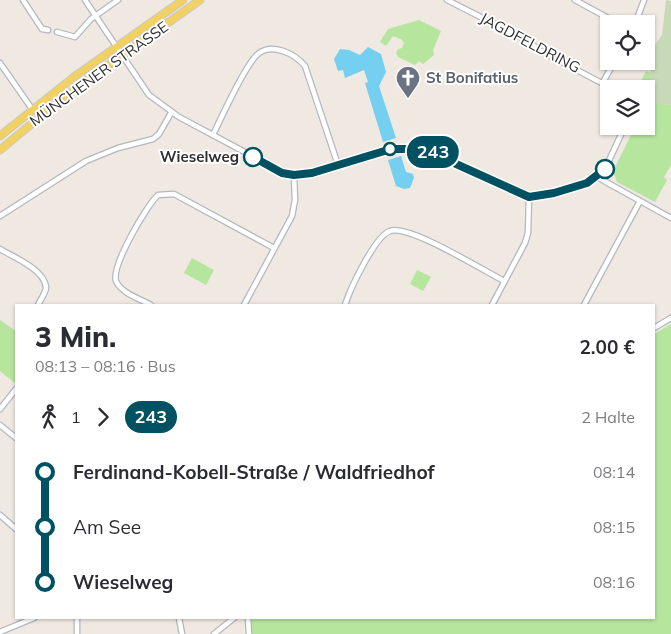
<!DOCTYPE html>
<html lang="de">
<meta charset="utf-8">
<style>
:root{--surface:#fff;--page:#f7f7f7;--text:#2b2b33;--muted:#7c7c81}
body{margin:0;font-family:Mulish,sans-serif;background:var(--page);color:var(--text);height:100vh;display:flex;flex-direction:column;font-size:19px;white-space:nowrap}
*{box-sizing:border-box;margin:0}
p{font-size:16px;color:var(--muted)}
.icon{flex:none;width:28px;height:28px;fill:none;stroke:currentColor;stroke-width:2;stroke-linecap:round;stroke-linejoin:round}
.map{position:relative;flex:1;overflow:hidden}
.panel{position:absolute;left:15px;top:304px;width:640px;height:315px;display:flex;flex-direction:column;background:var(--surface);border-radius:0px;box-shadow:0 1px 4px #0004}
.panel>*{flex:none}
.badge{padding:0 10px;border-radius:16px;font-size:18px;line-height:32px}
.tools{position:absolute;left:600px;top:15px;display:grid;gap:10px}
.tools a{display:grid;place-items:center;width:55px;height:55px;border-radius:0px;background:var(--surface);box-shadow:0 1px 4px #0004;font-size:25px}
.map>.badge{position:absolute;translate:-50% -50%;box-shadow:0 0 0 2px #fff}
.legs{display:flex;align-items:center;gap:8px;height:55px;padding:0 20px;font-size:16px}
.legs p{margin-inline-start:auto}
.summary{display:flex;align-items:center;justify-content:space-between;height:85px;padding:0 20px}
h1{font-size:28px;font-weight:800;line-height:38px}
ul{padding:0 20px;list-style:none}
li{display:flex;align-items:center;gap:18px;height:55px;font-size:19px}
li i{display:grid;place-items:center;width:8px;height:100%;margin:0 6px;background:currentColor}
li i::after{content:'';width:12px;height:12px;margin:-6px;border:4px solid;border-radius:50%;background:var(--surface)}
li p{margin-inline-start:auto}
li:first-child i{background:linear-gradient(#0000 50%,currentColor 0)}
li:last-child i{background:linear-gradient(currentColor 50%,#0000 0)}
.map>svg:first-child{display:block}
.green{fill:#b6e59e}
.cemetery{fill:#c8d9b8}
.water{fill:#75cff0}
.lines{fill:none;stroke-linecap:round;stroke-linejoin:round}
.minor-casing{stroke:#b4b7c1;stroke-width:7}
.primary-casing{stroke:#c9c9c9;stroke-width:9}
.minor{stroke:#fff;stroke-width:4.5}
.primary{stroke:#f2d163;stroke-width:7}
.line-1-casing{stroke:#fff;stroke-width:11}
.line-1{stroke:#005262;stroke-width:8}
.stop-1-dot{fill:#fff;stroke:#005262;stroke-width:2.5}
.labels{text-anchor:middle;stroke-width:4;stroke-linejoin:round;paint-order:stroke}
.street-label{font-size:15px;fill:#2e2e2e;stroke:#fff}
.worship-label{font-size:15px;font-weight:bold;fill:#5b616d;stroke:#fff;text-anchor:start}
.stop-label{font-size:15px;font-weight:bold;fill:#2e2e2e;stroke:#fff;text-anchor:end}
</style>
<div class="map">
<svg width="671" height="634" viewBox="0 0 671 634">
<rect width="100%" height="100%" fill="#efe9e1"/>
<!-- green -->
<g class="green">
<polygon points="419,20 441,31 433,50 434,55 423,64 419,61 415,65 398,57 396,53 398,49 402,48 404,43 401,39 393,36 386,46 380,42 388,29"/>
<polygon points="646,71 651,73 648,102 671,105 671,165 664,177 667,180 655,202 617,182 613,171 632,133 633,126 646,126 646,89 637,89"/>
<polygon points="192,258 214,270 206,285 184,273"/>
<polygon points="417,270 431,277 423,291 410,284"/>
<polygon points="0,320 16,331 16,384 0,371"/>
<polygon points="671,324 671,634 252,634 250,618 654,618 654,334"/>
</g>
<!-- cemetery -->
<polygon class="cemetery" points="666,0 671,1 671,105 648,103 653,48 662,35"/>
<!-- water -->
<g class="water">
<polygon points="368,47 381,54 386,72 379,86 396,138 383,142 365,83 368,82 364,70 345,78 343,70 338,71 334,59 340,49 349,50 360,55"/>
<polygon points="401,156 406,172 413,174 414,178 410,188 404,189 396,186 388,160"/>
</g>
<g class="lines">
<defs>
<g id="minor">
<polyline points="23,0 42,29 48,30"/>
<polyline points="85,0 149,95 179,117 286,174 312,173 391,149 416,148 440,155 522,195 539,196 587,183 597,177 605,169 625,126"/>
<polyline points="447,0 528,41 539,50 613,89"/>
<polyline points="575,0 619,24"/>
<polyline points="635,24 644,0"/>
<polyline points="57,32 75,37 91,19 118,0"/>
<polyline points="0,63 32,109"/>
<polyline points="603,82 615,61"/>
<path d="M213,135C221,118 246,63 258,54C272,42 295,54 305,66L338,165"/>
<polyline points="597,177 671,218"/>
<polyline points="0,216 86,161 118,148 153,139 159,134 171,113"/>
<path d="M0,249C13,257 44,269 46,287C46,293 40,300 38,305"/>
<path d="M151,305C140,299 121,293 116,281C111,266 147,205 158,195L174,194L274,248"/>
<polyline points="244,305 292,216 295,200 294,175"/>
<path d="M345,305C350,289 375,236 390,231C409,224 484,271 504,281"/>
<polyline points="492,305 525,243 528,233 529,197"/>
<polyline points="584,305 640,201"/>
<polyline points="654,328 671,318"/>
<polyline points="0,409 16,389"/>
<polyline points="0,425 16,438"/>
<polyline points="0,515 16,529"/>
<polyline points="77,618 77,634"/>
<polyline points="179,618 182,634"/>
<polyline points="248,618 249,634"/>
<polyline points="0,632 34,618"/>
<polyline points="214,634 234,618"/>
</g>
<g id="primary">
<polyline points="0,136 74,77 183,0"/>
<polyline points="0,150 65,96 200,0"/>
</g>
</defs>
<!-- minor casing -->
<use href="#minor" class="minor-casing"/>
<!-- primary casing -->
<use href="#primary" class="primary-casing"/>
<!-- minor -->
<use href="#minor" class="minor"/>
<!-- primary -->
<use href="#primary" class="primary"/>
</g>
<g class="lines">
<defs>
<polyline id="line-1" points="253,157 282,173 294,175 312,173 391,149 423,149 529,197 554,193 587,183 605,169"/>
</defs>
<!-- line-1 casing -->
<use href="#line-1" class="line-1-casing"/>
<!-- line-1 -->
<use href="#line-1" class="line-1"/>
</g>
<!-- icons -->
<defs>
<symbol id="church-pin" viewBox="-11 -11 22 30"><path d="M0 17L-7.5 6A9.5 9.5 0 1 1 7.5 6Z" fill="#6b7280" stroke="#fff"/><path d="M-1.2-6h2.4v3.5h3.3v2.4h-3.3V6h-2.4V-.1h-3.3v-2.4h3.3Z" fill="#fff"/></symbol>
</defs>
<g fill-rule="evenodd">
<use href="#church-pin" x="394" y="64" width="28" height="38"/>
</g>
<!-- markers -->
<g class="stop-1-dot">
<circle cx="390" cy="149" r="6"/>
<circle cx="253" cy="157" r="9"/>
<circle cx="605" cy="169" r="9"/>
</g>
<g class="labels">
<!-- street labels -->
<g class="street-label">
<text transform="translate(530 43) rotate(28)" y="5">JAGDFELDRING</text>
<text transform="translate(99 74) rotate(-36)" y="5">MÜNCHENER STRASSE</text>
</g>
<!-- worship labels -->
<g class="worship-label">
<text x="426" y="83">St Bonifatius</text>
</g>
<!-- stop labels -->
<g class="stop-label">
<text x="239" y="162">Wieselweg</text>
</g>
</g>
</svg>
<div class="tools">
<a><svg class="icon" aria-label="locate" viewBox="0 0 24 24"><circle cx="12" cy="12" r="6"/><path d="M12 2v4M12 18v4M2 12h4M18 12h4"/></svg></a>
<a><svg class="icon" aria-label="layers" viewBox="0 0 24 24"><path d="M12 4l9 5-9 5-9-5zM3 14l9 5 9-5"/></svg></a>
</div>
<b class="badge" style="left:433px;top:152px;background:#005262;color:#fff">243</b>
<section class="panel">
<div class="summary"><div><h1>3 Min.</h1><p>08:13 – 08:16 · Bus</p></div><b>2.00 €</b></div>
<div class="legs"><svg class="icon" aria-label="walk" viewBox="0 0 24 24"><circle cx="13" cy="4" r="2"/><path d="M13 8l-2 6 4 7M11 14l-3 7M7 12l3-4h3l4 4"/></svg>1<svg class="icon" aria-label="forward" viewBox="0 0 24 24"><path d="M9 5l7 7-7 7"/></svg><b class="badge" style="background:#005262;color:#fff">243</b><p>2 Halte</p></div>
<ul>
<li><i style="color:#005262"></i><b>Ferdinand-Kobell-Straße / Waldfriedhof</b><p>08:14</p></li>
<li><i style="color:#005262"></i><span>Am See</span><p>08:15</p></li>
<li><i style="color:#005262"></i><b>Wieselweg</b><p>08:16</p></li>
</ul>
</section>
</div>
